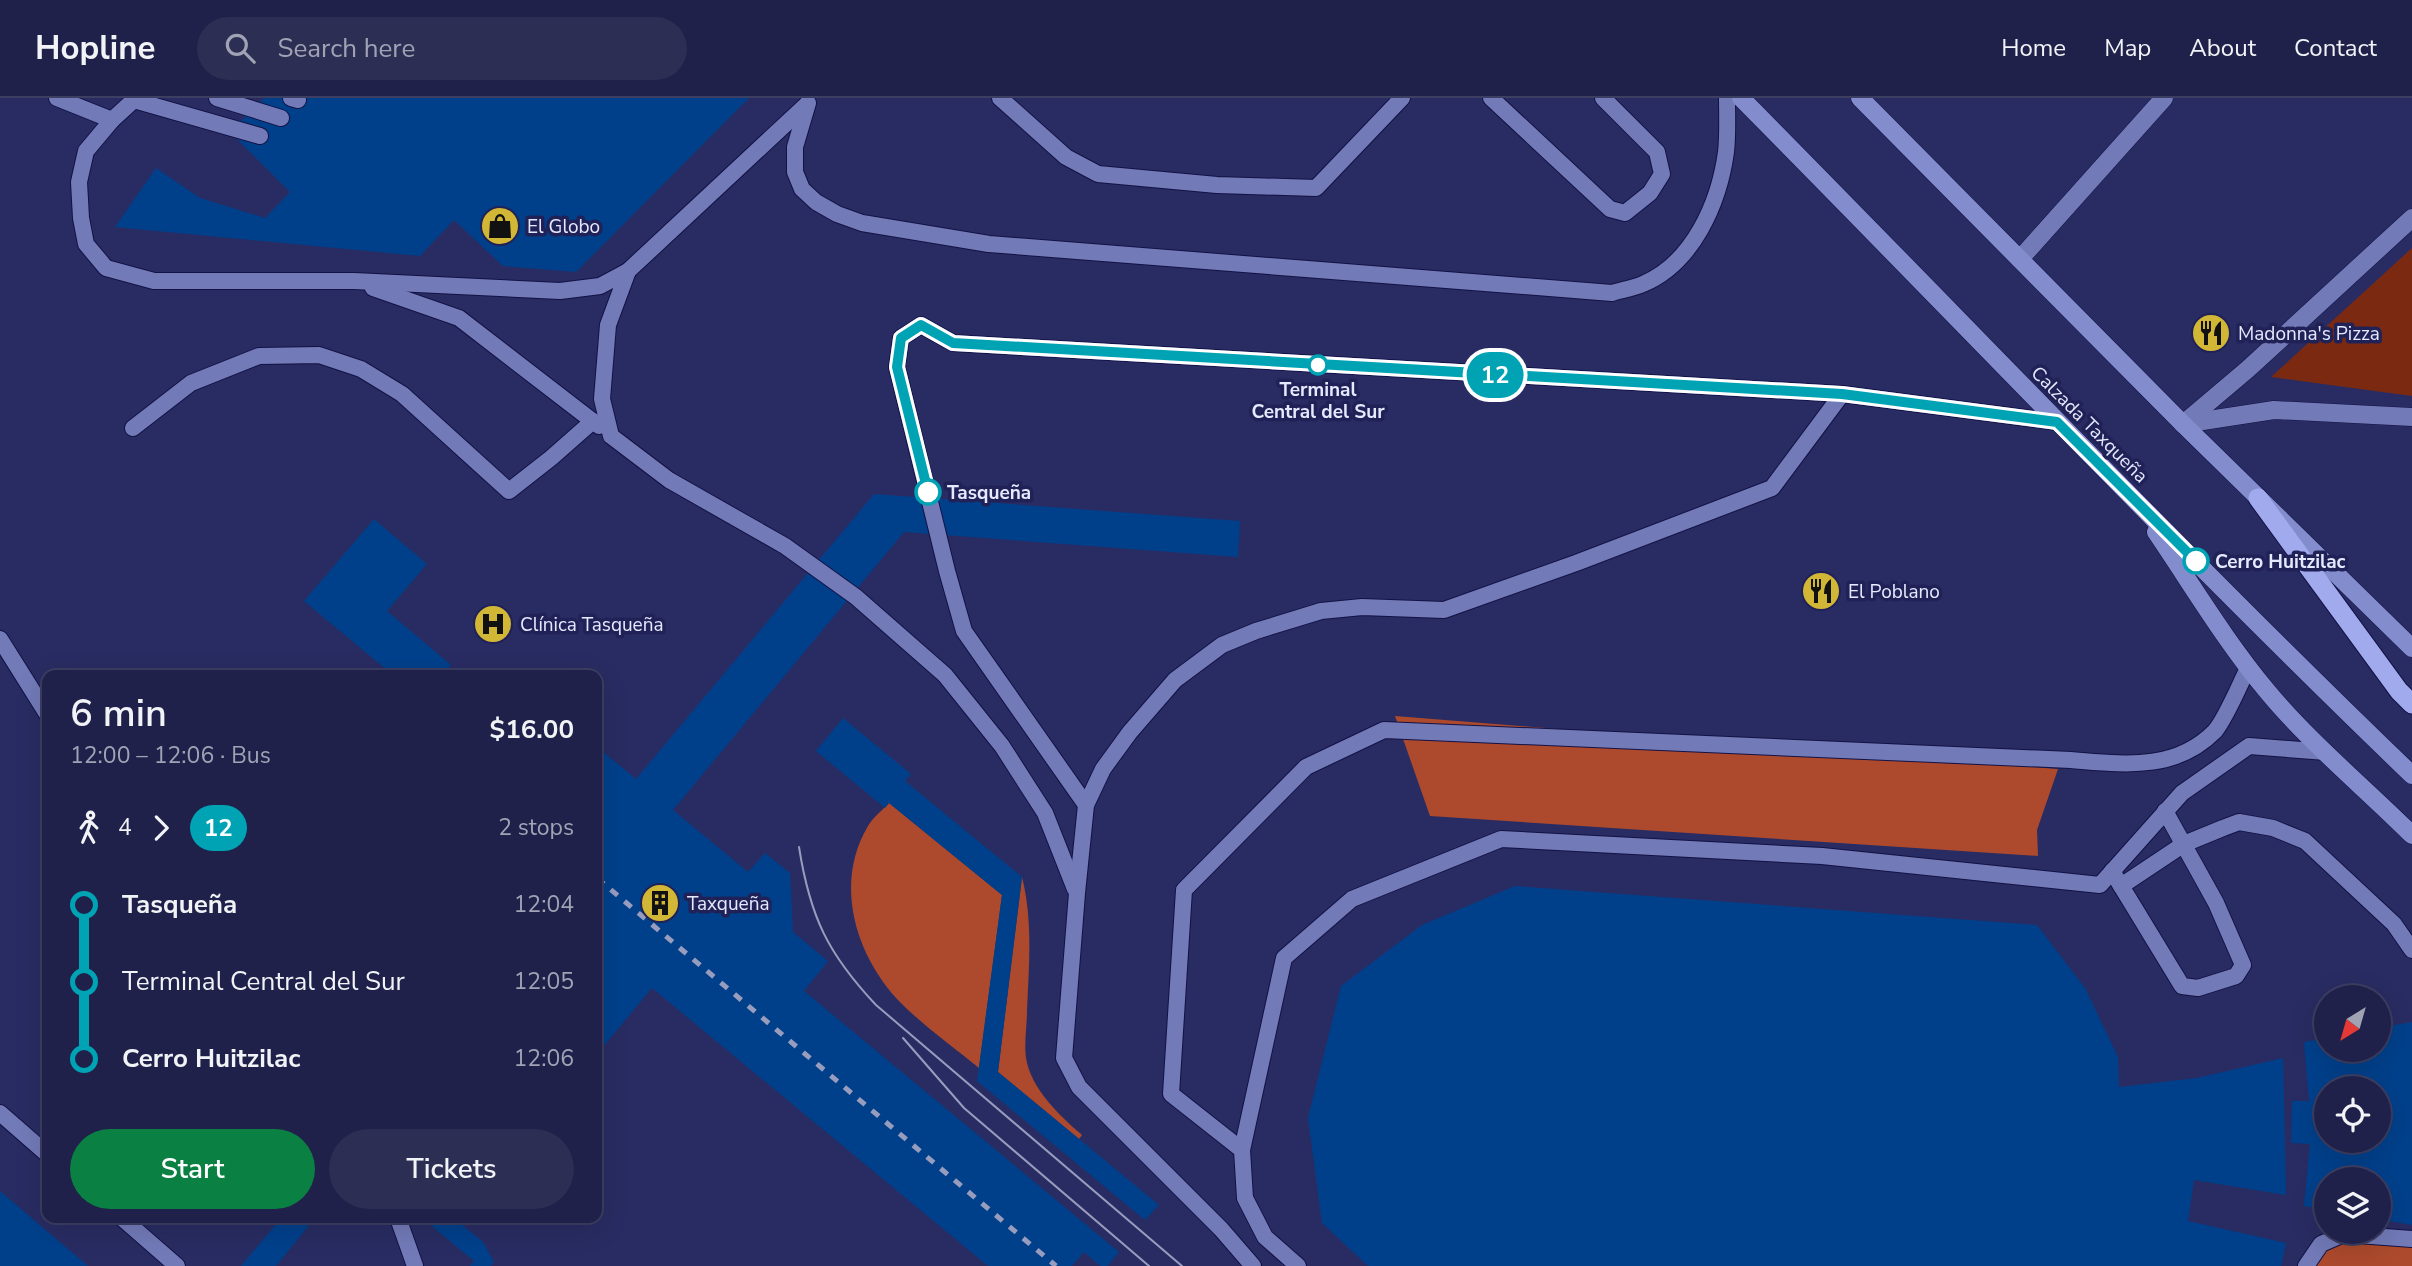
<!DOCTYPE html>
<meta charset="utf-8">
<style>
:root{--surface:#1f214a;--page:#2c2e54;--text:#f1f3f6;--muted:#a1a3b5;--line:#3c3e62;--accent:#0b8043}
body{margin:0;font-family:"Nunito Sans",sans-serif;background:var(--page);color:var(--text);height:100vh;display:flex;flex-direction:column;font-size:26px;white-space:nowrap}
*{box-sizing:border-box;margin:0}
p{font-size:23px;color:var(--muted)}
.icon{flex:none;width:38px;height:38px;fill:none;stroke:currentColor;stroke-width:2;stroke-linecap:round;stroke-linejoin:round}
.map{position:relative;flex:1;overflow:hidden}
.side{position:absolute;left:42px;top:572px;width:560px;height:553px;display:flex;flex-direction:column;background:var(--surface);border-radius:14px;box-shadow:0 7px 28px #0002,0 0 0 2px var(--line)}
.side>*{flex:none}
.badge{padding:0 14px;border-radius:23px;font-size:24px;line-height:46px}
.needle{width:46px;rotate:217deg}
.buttons{position:absolute;left:2314px;top:887px;display:grid;gap:14px}
.buttons a{display:grid;place-items:center;width:77px;height:77px;border-radius:50%;background:var(--surface);box-shadow:0 7px 28px #0002,0 0 0 2px var(--line);font-size:35px}
.map>.badge{position:absolute;translate:-50% -50%;box-shadow:0 0 0 4px #fff}
.legs{display:flex;align-items:center;gap:10px;height:77px;padding:0 28px;font-size:23px}
.legs p{margin-inline-start:auto}
.overview{display:flex;align-items:center;justify-content:space-between;height:119px;padding:0 28px}
h1{font-size:38px;font-weight:600;line-height:52px}
.primary-button{display:flex;gap:14px;margin-top:auto;padding:14px 28px}
.primary-button a{flex:1;height:80px;border-radius:42px;background:var(--accent);color:#fff;font-size:28px;font-weight:600;line-height:80px;text-align:center}
.primary-button a+a{background:var(--page);color:var(--text)}
ul{padding:0 28px;list-style:none}
li{display:flex;align-items:center;gap:24px;height:77px;font-size:26px}
li i{display:grid;place-items:center;width:10px;height:100%;margin:0 9px;background:currentColor}
li i::after{content:'';width:18px;height:18px;margin:-9px;border:5px solid;border-radius:50%;background:var(--surface)}
li p{margin-inline-start:auto}
li:first-child i{background:linear-gradient(#0000 50%,currentColor 0)}
li:last-child i{background:linear-gradient(currentColor 50%,#0000 0)}
header{display:flex;align-items:center;gap:42px;box-sizing:border-box;height:98px;padding:0 35px;background:var(--surface);border-bottom:2px solid var(--line)}
header strong{font-size:33px}
nav{display:flex;gap:38px;margin-inline-start:auto;font-size:24px}
.search{width:490px;height:63px;background:var(--page);display:flex;align-items:center;gap:18px;box-sizing:border-box;padding:0 24px;border-radius:38px;color:var(--muted);font-size:26px}
.map>svg:first-child{display:block}
.green{fill:#7b2a11}
.forest{fill:#ad4a2d}
.building{fill:#00408b;fill-rule:evenodd}
.lines{fill:none;stroke-linecap:round;stroke-linejoin:round}
.service-casing{stroke:#131245;stroke-width:18}
.minor-casing{stroke:#131245;stroke-width:19}
.secondary-casing{stroke:#131245;stroke-width:19}
.trunk-casing{stroke:#131245;stroke-width:21}
.service{stroke:#727ab8;stroke-width:16}
.minor{stroke:#727ab8;stroke-width:18}
.secondary{stroke:#838ccc;stroke-width:18}
.trunk{stroke:#a0aaed;stroke-width:19}
.tram{stroke:#989cbd;stroke-width:2}
.rail{stroke:#989cbd;stroke-width:5;stroke-dasharray:9 9;stroke-linecap:butt}
.line-1-casing{stroke:#fff;stroke-width:16}
.line-1{stroke:#00a3b4;stroke-width:10}
.stop-1-dot{fill:#fff;stroke:#00a3b4;stroke-width:3.5}
.labels{text-anchor:middle;stroke-width:7;stroke-linejoin:round;paint-order:stroke}
.poi-label{font-size:19px;fill:#e5e9fd;stroke:#202257;text-anchor:start}
.stop-label{font-size:19px;font-weight:bold;fill:#e5e9fd;stroke:#202257;text-anchor:start}
.street-label{font-size:19px;fill:#e5e9fd;stroke:#202257}
</style>
<header>
<strong>Hopline</strong>
<div class="search"><svg class="icon" aria-label="search" viewBox="0 0 24 24"><circle cx="10" cy="10" r="6"/><path d="M15 15l6 6"/></svg>Search here</div>
<nav><a>Home</a><a>Map</a><a>About</a><a>Contact</a></nav>
</header>
<div class="map">
<svg width="2412" height="1168" viewBox="0 0 2412 1168">
<rect width="100%" height="100%" fill="#292c62"/>
<!-- green -->
<polygon class="green" points="2412,150 2412,298 2271,279"/>
<!-- forest -->
<g class="forest">
<polygon points="1395,618 2058,671 2037,732 2038,758 1430,718"/>
<path d="M889,705L1002,797L979,970C952,948 921,926 897,901C855,855 834,785 868,728C874,718 882,713 889,705Z"/>
<path d="M1022,779C1033,823 1029,867 1027,912C1027,927 1024,945 1026,960C1031,991 1060,1018 1082,1037L1079,1041L998,974Z"/>
<polygon points="2344,1136 2412,1141 2412,1168 2306,1168"/>
</g>
<!-- building -->
<g class="building">
<polygon points="264,0 749,0 576,174 503,168 454,122 420,158 115,129 156,70 200,100 265,120 290,94 230,34"/>
<polygon points="874,396 1240,423 1238,459 904,434 673,712 748,774 765,755 790,775 793,834 828,863 804,893 1119,1154 1108,1168 1100,1168 1084,1154 1072,1168 988,1168 652,890 598,955 597,954 597,649 636,681"/>
<polygon points="374,421 427,466 387,513 451,567 442,578 394,578 304,503"/>
<polygon points="843,620 911,676 905,683 1022,779 998,974 1159,1107 1145,1122 977,983 1002,797 889,705 885,710 816,653"/>
<polygon points="1515,788 2037,827 2085,890 2118,959 2119,989 2197,980 2283,960 2286,1097 2194,1082 2188,1123 2286,1145 2281,1168 1368,1168 1322,1125 1308,1020 1341,888 1422,827"/>
<path d="M2412,924V1127L2378,1121V1082H2326V1112L2304,1108L2310,1046L2291,1045L2292,1003H2309L2304,944L2326,940V952H2378V930ZM2326,990H2378V1043H2326Z"/>
<polygon points="0,1093 88,1168 0,1168"/>
<polygon points="281,1120 315,1120 276,1168 241,1168"/>
<polygon points="422,1120 454,1120 483,1144 494,1164 491,1168 470,1168 474,1163"/>
</g>
<g class="lines">
<defs>
<g id="service">
<polyline points="57,0 112,22"/>
<polyline points="136,0 112,22 86,53 79,84 81,120 86,146 106,170 154,183 354,183 560,193 600,188 628,173 806,7"/>
<polyline points="217,0 281,20"/>
<polyline points="291,0 298,2"/>
<polyline points="1000,0 1066,59 1098,76 1217,87 1316,90 1402,0"/>
<polyline points="1491,0 1610,111 1625,115 1650,95 1662,76 1657,54 1603,0"/>
<polyline points="134,2 260,38"/>
<path d="M808,5L795,49V74L802,91L816,104L837,116L862,125L989,146L1612,195C1622,192 1634,190 1643,186C1693,165 1719,105 1726,54C1728,37 1727,18 1727,0"/>
<polyline points="628,173 608,227 602,301 611,338 669,382 785,448 856,499 945,577 1002,648 1045,715 1075,791"/>
<polyline points="373,190 459,220 599,328"/>
<polyline points="133,330 191,285 259,258 319,257 361,271 402,296 509,393 551,360 593,323"/>
<polyline points="0,541 47,616"/>
<polyline points="1086,707 964,533 947,473 897,269 901,240 921,227 953,245 1842,296 2057,324"/>
<polyline points="2112,773 2182,888 2198,890 2236,878 2243,867 2216,805 2165,713"/>
<polyline points="2121,788 2184,746 2223,730 2239,724 2273,730 2305,743 2394,826 2412,852"/>
<polyline points="0,1015 47,1056"/>
<path d="M1242,1052L1171,996L1184,792L1306,669L1384,632L2071,662C2122,666 2175,674 2215,633C2226,620 2240,586 2248,570"/>
<polyline points="122,1120 177,1168"/>
<polyline points="398,1120 415,1168"/>
<polyline points="1253,1168 1221,1131 1079,989 1064,960 1077,795 1086,707 1103,671 1130,634 1175,582 1222,547 1256,533 1321,513 1362,509 1444,512 1576,465 1772,390 1842,296"/>
<polyline points="1298,1168 1265,1139 1245,1100 1242,1052 1284,860 1352,801 1501,741 1822,758 2100,787 2182,695 2249,648 2326,654"/>
<polyline points="2306,1168 2321,1146 2344,1136 2412,1141"/>
</g>
<g id="minor">
<polyline points="2020,161 2164,0"/>
<polyline points="2183,326 2248,271 2412,120"/>
<polyline points="2183,326 2274,312 2412,319"/>
</g>
<g id="secondary">
<path d="M1741,0C1965,226 2183,457 2412,677"/>
<polyline points="1860,0 2183,326 2412,550"/>
<path d="M2156,434C2192,487 2226,544 2267,593C2310,645 2364,689 2412,737"/>
</g>
<polyline id="trunk" points="2258,400 2399,593 2412,606"/>
</defs>
<!-- service casing -->
<use href="#service" class="service-casing"/>
<!-- minor casing -->
<use href="#minor" class="minor-casing"/>
<!-- secondary casing -->
<use href="#secondary" class="secondary-casing"/>
<!-- trunk casing -->
<use href="#trunk" class="trunk-casing"/>
<!-- service -->
<use href="#service" class="service"/>
<!-- minor -->
<use href="#minor" class="minor"/>
<!-- secondary -->
<use href="#secondary" class="secondary"/>
<!-- trunk -->
<use href="#trunk" class="trunk"/>
<!-- tram -->
<g class="tram">
<path d="M799,749C810,819 828,856 876,907L1182,1168"/>
<polyline points="903,940 964,1010 1149,1168"/>
</g>
<!-- rail -->
<polyline class="rail" points="597,780 1056,1168"/>
</g>
<g class="lines">
<defs>
<polyline id="line-1" points="928,394 897,269 901,240 921,227 953,245 1842,296 2057,324 2196,463"/>
</defs>
<!-- line-1 casing -->
<use href="#line-1" class="line-1-casing"/>
<!-- line-1 -->
<use href="#line-1" class="line-1"/>
</g>
<!-- icons -->
<defs>
<symbol id="shop-disc" viewBox="-11 -11 22 22"><circle r="9.5" fill="#d2b736" stroke="#202257"/><path d="M-5-2.5h2.3a2.7 3.5 0 0 1 5.4 0H5L5.5 6h-11ZM-1.5-2.5h3a1.5 2.3 0 0 0-3 0Z" fill="#111"/></symbol>
<symbol id="restaurant-disc" viewBox="-11 -11 22 22"><circle r="9.5" fill="#d2b736" stroke="#202257"/><path d="M-5-6h1v4h1v-4h1v4h1v-4h1v5L-1.5 .5V6h-2V.5L-5-1ZM5-6V6H3V1.5H1.5Q1.5-4 5-6Z" fill="#111"/></symbol>
<symbol id="hospital-disc" viewBox="-11 -11 22 22"><circle r="9.5" fill="#d2b736" stroke="#202257"/><path d="M-5-5h3v3.5h4V-5h3V5h-3V1.5h-4V5h-3Z" fill="#111"/></symbol>
<symbol id="building-disc" viewBox="-11 -11 22 22"><circle r="9.5" fill="#d2b736" stroke="#202257"/><path d="M-4-6H4V6H1V3H-1V6H-4ZM-2.5-4.3h1.7v1.8h-1.7ZM.8-4.3h1.7v1.8H.8ZM-2.5-1h1.7V.8h-1.7ZM.8-1h1.7V.8H.8Z" fill="#111"/></symbol>
</defs>
<g fill-rule="evenodd">
<use href="#shop-disc" x="478" y="106" width="44" height="44"/>
<use href="#restaurant-disc" x="2189" y="213" width="44" height="44"/>
<use href="#restaurant-disc" x="1799" y="471" width="44" height="44"/>
<use href="#hospital-disc" x="471" y="504" width="44" height="44"/>
<use href="#building-disc" x="638" y="783" width="44" height="44"/>
</g>
<!-- markers -->
<g class="stop-1-dot">
<circle cx="1318" cy="267" r="9"/>
<circle cx="928" cy="394" r="12"/>
<circle cx="2196" cy="463" r="12"/>
</g>
<g class="labels">
<!-- poi labels -->
<g class="poi-label">
<text x="527" y="135">El Globo</text>
<text x="2238" y="242">Madonna's Pizza</text>
<text x="1848" y="500">El Poblano</text>
<text x="520" y="533">Clínica Tasqueña</text>
<text x="687" y="812">Taxqueña</text>
</g>
<!-- stop labels -->
<g class="stop-label">
<text x="1318" y="298" text-anchor="middle">Terminal<tspan x="1318" dy="22">Central del Sur</tspan></text>
<text x="947" y="401">Tasqueña</text>
<text x="2215" y="470">Cerro Huitzilac</text>
</g>
<!-- street labels -->
<g class="street-label">
<text transform="translate(2090 326) rotate(45)" y="7">Calzada Taxqueña</text>
</g>
</g>
</svg>
<div class="buttons">
<a><svg class="needle" viewBox="-14 -14 28 28"><path d="M0-13l5 13h-10z" fill="#e53935"/><path d="M0 13l5-13h-10z" fill="#a1a3b5"/></svg></a>
<a><svg class="icon" aria-label="locate" viewBox="0 0 24 24"><circle cx="12" cy="12" r="6"/><path d="M12 2v4M12 18v4M2 12h4M18 12h4"/></svg></a>
<a><svg class="icon" aria-label="layers" viewBox="0 0 24 24"><path d="M12 4l9 5-9 5-9-5zM3 14l9 5 9-5"/></svg></a>
</div>
<b class="badge" style="left:1495px;top:277px;background:#00a3b4;color:#fff">12</b>
<section class="side">
<div class="overview"><div><h1>6 min</h1><p>12:00 – 12:06 · Bus</p></div><b>$16.00</b></div>
<div class="legs"><svg class="icon" aria-label="walk" viewBox="0 0 24 24"><circle cx="13" cy="4" r="2"/><path d="M13 8l-2 6 4 7M11 14l-3 7M7 12l3-4h3l4 4"/></svg>4<svg class="icon" aria-label="forward" viewBox="0 0 24 24"><path d="M9 5l7 7-7 7"/></svg><b class="badge" style="background:#00a3b4;color:#fff">12</b><p>2 stops</p></div>
<ul>
<li><i style="color:#00a3b4"></i><b>Tasqueña</b><p>12:04</p></li>
<li><i style="color:#00a3b4"></i><span>Terminal Central del Sur</span><p>12:05</p></li>
<li><i style="color:#00a3b4"></i><b>Cerro Huitzilac</b><p>12:06</p></li>
</ul>
<div class="primary-button"><a>Start</a><a>Tickets</a></div>
</section>
</div>
